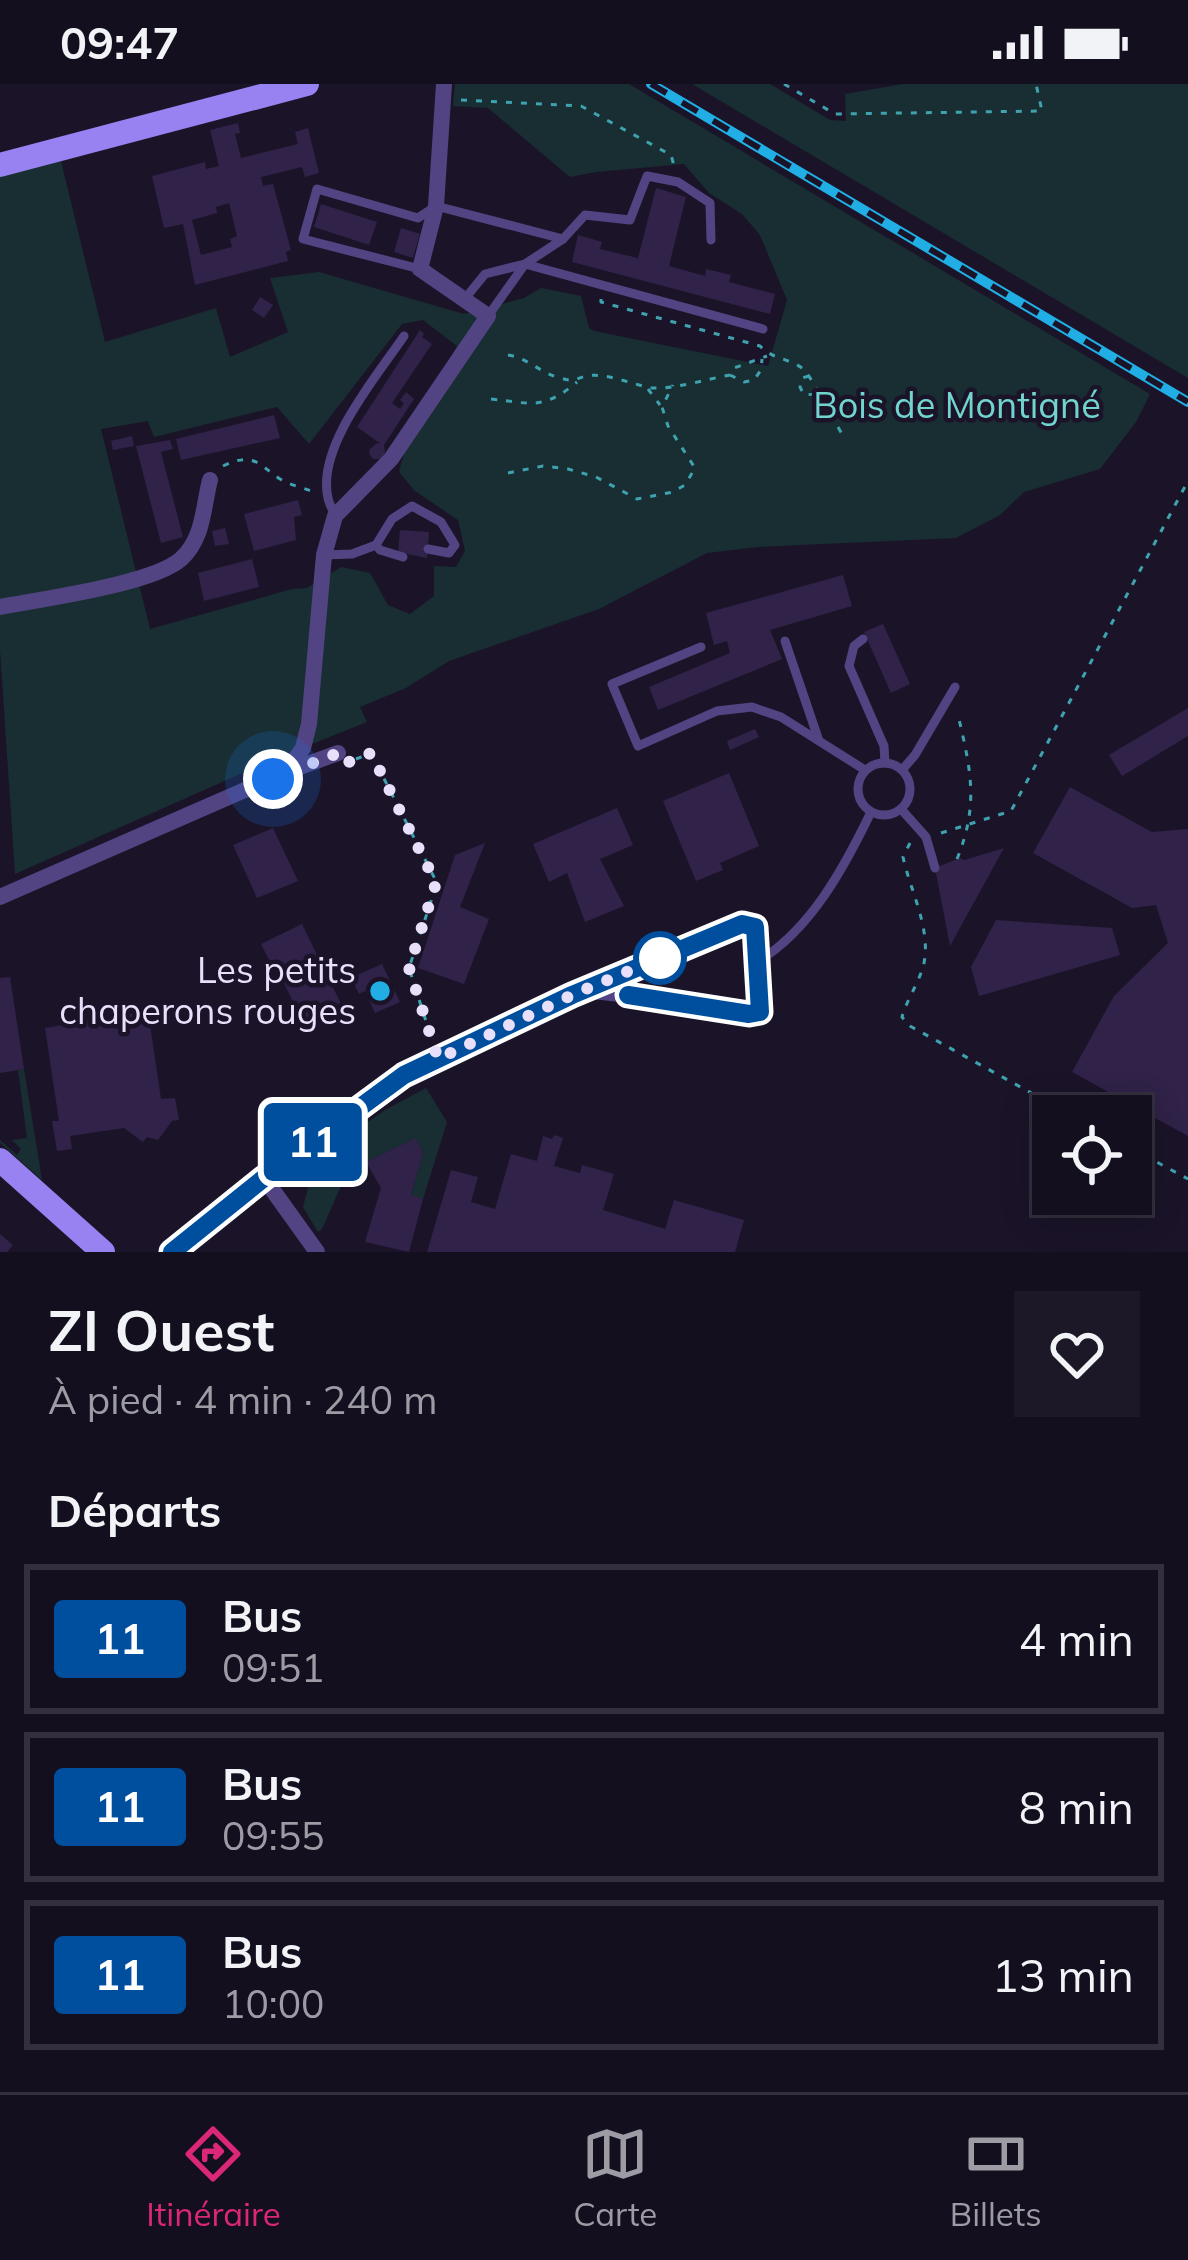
<!DOCTYPE html>
<html lang="fr">
<meta charset="utf-8">
<style>
:root{--surface:#140f1f;--page:#1d1828;--text:#f1f3f6;--muted:#9d9ca4;--line:#332f3d;--accent:#db2777}
body{margin:0;font-family:Mulish,sans-serif;background:var(--page);color:var(--text);height:100vh;display:flex;flex-direction:column;font-size:45px;white-space:nowrap}
*{box-sizing:border-box;margin:0}
p{font-size:39px;color:var(--muted)}
.icon{flex:none;width:66px;height:66px;fill:none;stroke:currentColor;stroke-width:2;stroke-linecap:round;stroke-linejoin:round}
.map{position:relative;height:1168px;overflow:hidden}
.side{display:flex;flex-direction:column;background:var(--surface);flex:1}
.side>*{flex:none}
.badge{padding:0 24px;border-radius:9px;font-size:42px;line-height:78px}
.controls{position:absolute;left:1032px;top:1011px;display:grid;gap:24px}
.controls a{display:grid;place-items:center;width:120px;height:120px;border-radius:0px;background:var(--surface);box-shadow:0 6px 30px #0003,0 0 0 3px var(--line);font-size:60px}
.you{position:absolute;width:60px;height:60px;margin:-30px;border:9px solid #fff;border-radius:50%;background:#1a73e8;box-shadow:0 0 0 18px #1a73e833}
.map>.badge{position:absolute;translate:-50% -50%;box-shadow:0 0 0 6px #fff}
h2{padding:0 48px;font-size:45px;line-height:108px}
.round{display:grid;place-items:center;flex:none;width:126px;height:126px;border-radius:0px;background:var(--page)}
.head{display:flex;align-items:center;justify-content:space-between;height:204px;padding:0 48px}
h1{font-size:57px;font-weight:700;line-height:90px}
ul{padding:0;list-style:none}
li{display:flex;align-items:center;gap:36px;height:150px;margin:0 24px 18px;padding:0 24px;border:6px solid var(--line);border-radius:0px}
li div{flex:1}
li b{display:block;font-size:45px}
li em{font-style:normal}
li .badge{min-width:132px;font-weight:700;text-align:center}
.status{display:flex;justify-content:space-between;align-items:center;height:84px;padding:0 60px;background:var(--surface);direction:ltr}
.status svg{height:33px;fill:currentColor}
.tab-bar{display:flex;justify-content:space-around;align-items:center;height:168px;border-top:3px solid var(--line);background:var(--surface);font-size:33px;color:var(--muted)}
.tab-bar a{display:grid;justify-items:center;gap:6px}
.tab-bar .current{color:var(--accent)}
.map>svg:first-child{display:block}
.green{fill:#182e32;fill-rule:evenodd}
.building{fill:#302248;fill-rule:evenodd}
.lines{fill:none;stroke-linecap:round;stroke-linejoin:round}
.path{stroke:#3fa2af;stroke-width:3;stroke-dasharray:6 9;stroke-linecap:butt}
.lane{stroke:#524482;stroke-width:9}
.street{stroke:#524482;stroke-width:16}
.secondary{stroke:#9881f0;stroke-width:24}
.rail-casing{stroke:#21aee5;stroke-width:10}
.rail{stroke:#1b1429;stroke-width:6;stroke-dasharray:18;stroke-linecap:butt}
.line-casing{stroke:#fff;stroke-width:27}
.line{stroke:#004f9e;stroke-width:18}
.walk{stroke:#e8dffb;stroke-width:12;stroke-dasharray:0 21.6}
.stop-dot{fill:#fff;stroke:#004f9e;stroke-width:6}
.poi-dot{fill:#21aee5;stroke:#1b1429;stroke-width:4.5}
.labels{text-anchor:middle;stroke-width:9;stroke-linejoin:round;paint-order:stroke}
.park-label{font-size:36px;fill:#72d4ce;stroke:#1b1429}
.poi-label{font-size:36px;fill:#e8dffb;stroke:#1b1429;text-anchor:end}
</style>
<div class="status"><b>09:47</b><svg viewBox="0 0 49 12"><path d="M0 12V9h3v3zM5 12V6h3v6zM10 12V3h3v9zM15 12V0h3v12zM26 1h20v11H26zM47 4h2v5h-2z"/></svg></div>
<div class="map">
<svg width="1188" height="1168" viewBox="0 0 1188 1168">
<rect width="100%" height="100%" fill="#1b1429"/>
<!-- green -->
<g class="green">
<path d="M455,0H629L1150,310L1136,338L1100,385L1024,408L1000,431L956,454L758,463L707,469L599,525L449,577L406,604L360,623L367,638L267,678L15,790L0,566V90L60,73L105,258L216,224L230,273L288,248L270,194L319,188L464,230L524,214L541,204L581,212L589,244L594,247L768,282L787,216L760,151L742,130L709,109L684,80L596,88L570,93L488,24L453,22ZM423,236L457,262L406,362L399,388L415,407L458,436L465,467L456,483L434,482V512L410,530L388,521L370,489L341,483L307,504L292,505L150,545L101,345L148,337L154,353L277,323L309,360L402,240Z"/>
<polygon points="692,0 770,0 830,36 846,37 845,10 903,0 1188,0 1188,294"/>
<polygon points="24,985 42,1096 0,1059 0,1056 17,1071 21,1065 12,1056 27,1054 18,986"/>
<polygon points="426,1004 447,1038 423,1115 411,1111 423,1069 415,1055 366,1078 344,1095 322,1145 318,1148 303,1123 315,1076 385,1026"/>
</g>
<!-- building -->
<g class="building">
<path d="M238,39L240,49L235,50L241,74L298,60L295,48L308,44L319,89L305,93L302,83L261,93L263,102L273,100L291,166L286,168L288,177L195,201L183,140L164,144L152,92L205,78L206,85L219,82L210,46ZM229,119L237,152L230,155L232,163L201,171L192,136L217,129L216,123Z"/>
<polygon points="656,104 686,113 669,182 705,192 706,185 731,191 729,198 775,210 770,230 572,178 578,151 602,158 600,165 638,174"/>
<polygon points="321,120 377,138 369,161 314,143"/>
<polygon points="401,144 420,150 413,174 394,168"/>
<polygon points="260,213 273,221 264,234 252,226"/>
<polygon points="420,246 424,250 422,253 432,260 392,319 400,325 404,319 400,316 406,308 414,315 384,361 385,369 381,375 373,375 369,369 370,365 377,359 381,360 357,343"/>
<polygon points="274,331 280,354 181,376 176,355"/>
<polygon points="132,352 134,362 113,366 111,357"/>
<polygon points="170,356 173,365 161,368 183,453 161,459 136,362"/>
<polygon points="298,416 302,431 294,433 296,456 254,467 244,430"/>
<polygon points="225,444 229,460 215,462 212,447"/>
<polygon points="400,446 429,448 427,474 398,468"/>
<polygon points="252,475 259,503 204,517 198,489"/>
<polygon points="843,491 852,522 770,546 782,575 658,626 649,603 730,569 727,557 714,561 706,529"/>
<polygon points="883,540 910,600 891,609 864,548"/>
<polygon points="1188,624 1188,652 1122,692 1109,671"/>
<polygon points="755,645 759,653 730,666 727,657"/>
<polygon points="729,689 759,762 720,779 723,786 696,797 663,717"/>
<polygon points="1070,703 1152,748 1188,745 1188,1052 1072,988 1114,912 1168,859 1156,821 1132,824 1033,769"/>
<polygon points="617,724 633,761 600,775 624,822 585,838 567,789 549,798 533,760"/>
<polygon points="273,744 298,797 257,814 233,761"/>
<polygon points="485,759 460,823 489,835 464,900 418,884 455,771"/>
<polygon points="1004,764 950,862 935,784 960,774 964,776"/>
<polygon points="996,836 1112,844 1120,871 979,912 971,883"/>
<polygon points="302,840 342,922 301,941 292,923 295,922 273,876 270,878 261,860"/>
<polygon points="382,880 400,918 375,929 365,907 359,910 351,894"/>
<polygon points="10,893 24,985 0,989 0,894"/>
<polygon points="148,927 161,1015 175,1014 179,1036 172,1037 158,1056 147,1053 143,1058 124,1044 70,1052 72,1065 57,1067 52,1037 59,1037 45,944"/>
<polygon points="554,1051 563,1054 554,1082 580,1089 582,1081 614,1090 603,1126 665,1145 674,1116 744,1136 735,1168 427,1168 451,1086 478,1093 471,1118 495,1125 511,1070 537,1077 543,1052 552,1055"/>
<polygon points="416,1054 423,1069 411,1111 423,1115 409,1168 365,1158 381,1104 366,1078"/>
<polygon points="0,1150 13,1161 7,1168 0,1168"/>
</g>
<g class="lines">
<!-- path -->
<g class="path">
<polyline points="784,0 835,30 1042,27 1036,0"/>
<polyline points="461,16 581,22 671,71 675,85"/>
<path d="M601,215V218L760,262C772,275 788,274 802,284C810,289 834,337 842,350"/>
<path d="M508,271C528,274 540,289 560,294C577,299 575,294 587,292C607,288 635,302 653,304C676,305 707,295 730,291L734,284L767,272"/>
<polyline points="730,291 744,298 754,296 761,286 762,275"/>
<polyline points="809,292 802,294 800,303 804,311 816,310"/>
<polyline points="648,305 660,321"/>
<path d="M491,315C530,319 543,327 577,298"/>
<path d="M223,382C253,368 257,379 280,395C290,401 301,403 311,407"/>
<polyline points="508,389 543,382 568,385 596,393 637,415 673,408 685,401 695,384 668,342 662,323 673,301"/>
<polyline points="356,675 371,669 437,799 409,884 432,956"/>
<polyline points="941,749 1011,727 1188,397"/>
<path d="M910,759L903,773C910,806 931,844 924,879C920,897 907,915 902,933L910,942L1073,1032"/>
<path d="M957,775C979,721 971,686 958,631"/>
<polyline points="1131,1064 1188,1095"/>
</g>
<!-- lane -->
<g class="lane">
<polyline points="420,185 303,155 317,105 418,134 436,122 563,155"/>
<polyline points="463,217 485,190 525,180 763,245"/>
<polyline points="488,232 525,180 563,155 585,131 630,136 647,92 678,98 710,119 711,156"/>
<path d="M335,432C333,426 329,420 328,414C316,363 377,292 404,252"/>
<polyline points="376,461 380,466 403,473"/>
<polyline points="324,471 352,470 376,461 392,435 412,422 441,438 455,461 449,469 428,465"/>
<polyline points="863,555 854,562 849,582 884,662 885,679"/>
<polyline points="785,557 818,654"/>
<polyline points="701,563 612,600 638,662 717,627 752,623 781,633 865,686"/>
<circle cx="884" cy="705" r="26"/>
<polyline points="902,686 915,671 955,603"/>
<polyline points="901,725 926,753 935,784"/>
<path d="M757,878C811,846 845,782 871,728"/>
</g>
<!-- street -->
<g class="street">
<path d="M0,523C42,515 153,500 181,475C204,454 203,423 210,396"/>
<polyline points="286,688 303,664 309,640 324,471 335,432 391,375 488,232 420,185 436,122 444,0"/>
<polyline points="0,813 286,688 338,669"/>
<polyline points="264,1094 317,1168"/>
<polyline points="171,1168 264,1094 404,991 572,911 742,840 755,843 760,928 749,930 671,916 585,906"/>
</g>
<!-- secondary -->
<g class="secondary">
<polyline points="0,81 307,0"/>
<polyline points="0,1076 103,1168"/>
</g>
<defs>
<polyline id="rail" points="651,0 1188,318"/>
</defs>
<!-- rail casing -->
<use href="#rail" class="rail-casing"/>
<!-- rail -->
<use href="#rail" class="rail"/>
</g>
<g class="lines">
<defs>
<polyline id="line" points="172,1168 264,1094 404,991 572,911 742,840 755,843 760,928 749,930 628,911"/>
</defs>
<!-- line casing -->
<use href="#line" class="line-casing"/>
<!-- line -->
<use href="#line" class="line"/>
<!-- walk -->
<polyline class="walk" points="273,695 338,669 346,679 371,669 436,799 409,884 438,975 572,911 662,873 660,874"/>
</g>
<!-- markers -->
<circle class="stop-dot" cx="660" cy="874" r="24"/>
<circle class="poi-dot" cx="380" cy="907" r="12"/>
<g class="labels">
<!-- park labels -->
<g class="park-label">
<text x="957" y="334">Bois de Montigné</text>
</g>
<!-- poi labels -->
<g class="poi-label">
<text x="356" y="899">Les petits<tspan x="356" dy="41">chaperons rouges</tspan></text>
</g>
</g>
</svg>
<div class="controls">
<a><svg class="icon" aria-label="locate" viewBox="0 0 24 24"><circle cx="12" cy="12" r="6"/><path d="M12 2v4M12 18v4M2 12h4M18 12h4"/></svg></a>
</div>
<div class="you" style="left:273px;top:695px"></div>
<b class="badge" style="left:313px;top:1058px;background:#004f9e;color:#fff">11</b>
</div>
<section class="side">
<div class="head"><div><h1>ZI Ouest</h1><p>À pied · 4 min · 240 m</p></div><a class="round"><svg class="icon" aria-label="heart" viewBox="0 0 24 24"><path d="M12 20l-8-8c-3-5 5-10 8-4 3-6 11-1 8 4z"/></svg></a></div>
<h2>Départs</h2>
<ul>
<li><span class="badge" style="background:#004f9e;color:#fff">11</span><div><b>Bus</b><p>09:51</p></div><em>4 min</em></li>
<li><span class="badge" style="background:#004f9e;color:#fff">11</span><div><b>Bus</b><p>09:55</p></div><em>8 min</em></li>
<li><span class="badge" style="background:#004f9e;color:#fff">11</span><div><b>Bus</b><p>10:00</p></div><em>13 min</em></li>
</ul>
</section>
<nav class="tab-bar">
<a class="current"><svg class="icon" aria-label="directions" viewBox="0 0 24 24"><path d="M12 3l9 9-9 9-9-9zM9 14v-3h6M13 9l2 2-2 2"/></svg>Itinéraire</a>
<a><svg class="icon" aria-label="map" viewBox="0 0 24 24"><path d="M3 6l6-2 6 2 6-2v14l-6 2-6-2-6 2zM9 4v14M15 6v14"/></svg>Carte</a>
<a><svg class="icon" aria-label="tickets" viewBox="0 0 24 24"><path d="M3 7h18v10H3zM15 7v10"/></svg>Billets</a>
</nav>
